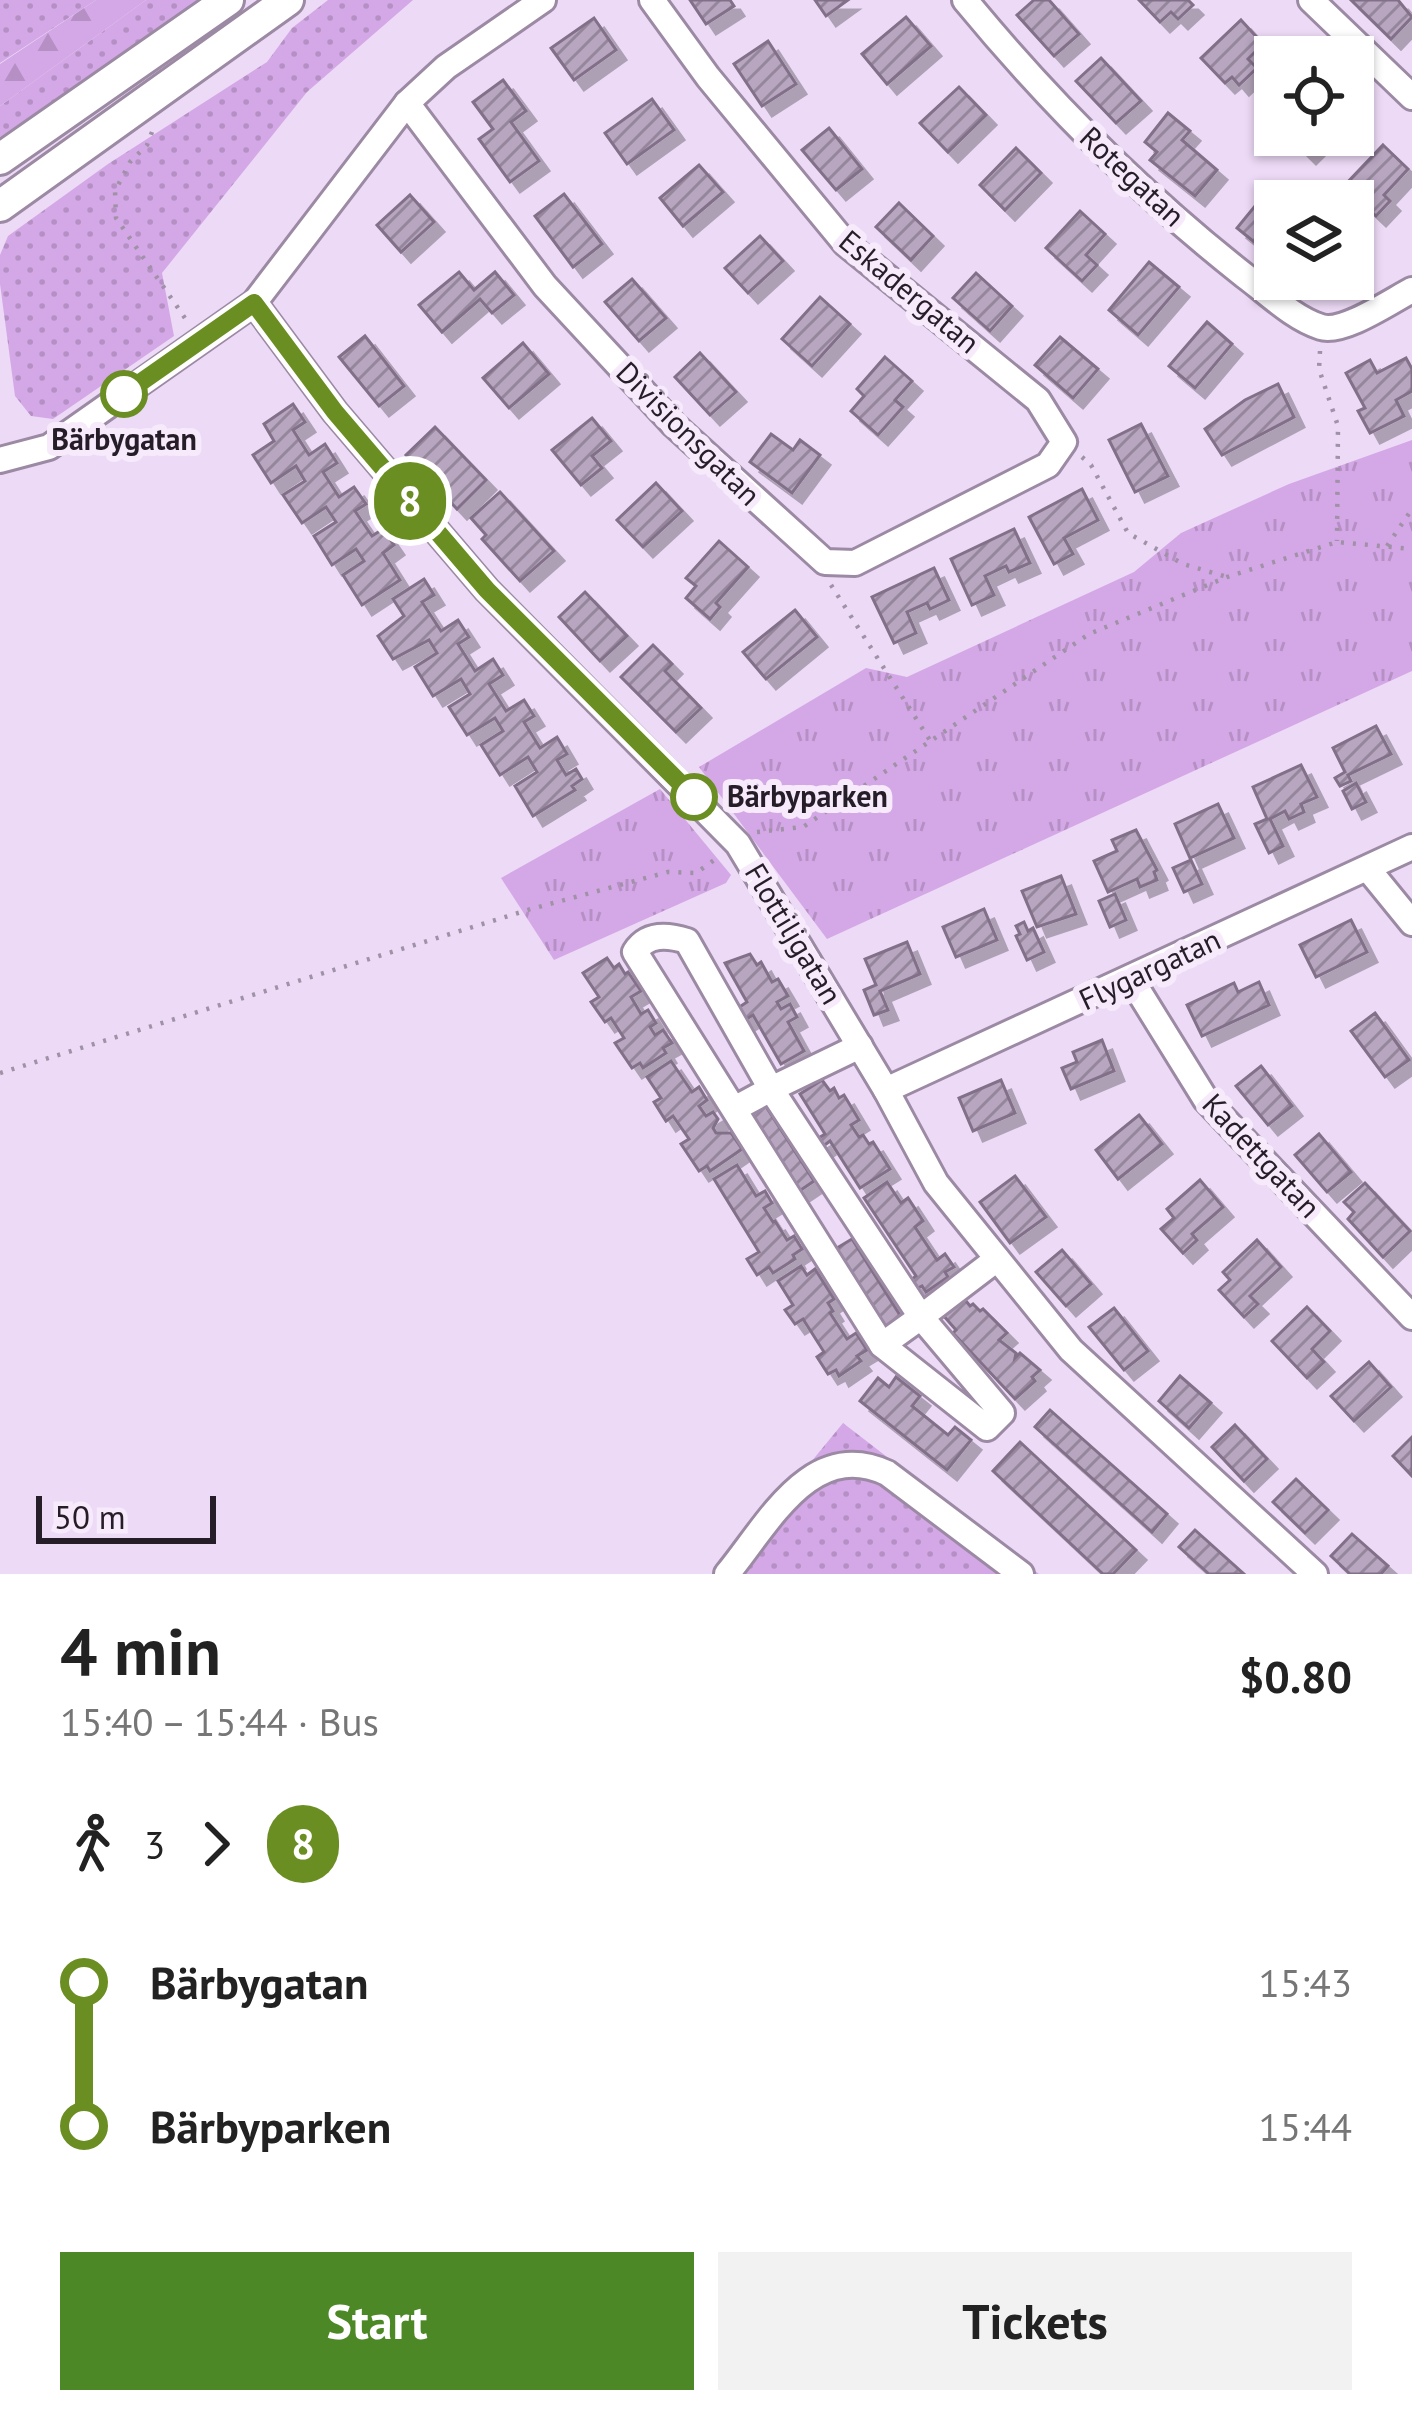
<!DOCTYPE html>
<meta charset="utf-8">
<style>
:root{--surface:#fff;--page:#f2f2f2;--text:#222;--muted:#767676;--accent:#4c8826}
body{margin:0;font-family:"PT Sans",sans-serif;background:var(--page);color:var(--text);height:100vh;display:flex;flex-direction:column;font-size:45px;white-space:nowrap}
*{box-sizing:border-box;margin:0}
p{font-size:39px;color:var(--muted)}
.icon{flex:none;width:66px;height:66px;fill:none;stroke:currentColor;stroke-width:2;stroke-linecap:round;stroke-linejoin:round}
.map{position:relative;height:1574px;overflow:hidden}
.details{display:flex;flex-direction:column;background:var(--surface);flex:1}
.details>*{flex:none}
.badge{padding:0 24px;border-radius:39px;font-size:42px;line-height:78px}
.tools{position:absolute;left:1254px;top:36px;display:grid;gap:24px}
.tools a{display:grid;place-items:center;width:120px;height:120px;border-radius:0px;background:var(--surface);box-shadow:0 3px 9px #0004;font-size:60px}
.scale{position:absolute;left:36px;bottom:30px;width:180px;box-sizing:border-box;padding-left:12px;border:6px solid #251e28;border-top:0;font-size:33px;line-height:42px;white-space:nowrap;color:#251e28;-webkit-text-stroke:9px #f6eafb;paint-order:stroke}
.map>.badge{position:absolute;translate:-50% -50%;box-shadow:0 0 0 6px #fff}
.legs{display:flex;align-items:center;gap:18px;height:132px;padding:0 60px;font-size:39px}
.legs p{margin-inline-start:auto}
.headline{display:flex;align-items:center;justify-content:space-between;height:204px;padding:0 60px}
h1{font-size:66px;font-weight:600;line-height:90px}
.action{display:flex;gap:24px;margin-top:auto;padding:24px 60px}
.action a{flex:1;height:138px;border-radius:0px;background:var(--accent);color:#fff;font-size:48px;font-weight:600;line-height:138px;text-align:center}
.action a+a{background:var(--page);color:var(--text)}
ul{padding:0 60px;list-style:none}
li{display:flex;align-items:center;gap:42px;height:144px;font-size:45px}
li i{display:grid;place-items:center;width:18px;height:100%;margin:0 15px;background:currentColor}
li i::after{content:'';width:30px;height:30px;margin:-15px;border:9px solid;border-radius:50%;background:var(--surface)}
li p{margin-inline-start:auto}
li:first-child i{background:linear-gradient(#0000 50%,currentColor 0)}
li:last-child i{background:linear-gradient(currentColor 50%,#0000 0)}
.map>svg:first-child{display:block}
.grass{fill:url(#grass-dots)}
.forest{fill:url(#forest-firs)}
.park{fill:url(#park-tufts)}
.building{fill:url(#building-hatch);stroke:#827089;stroke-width:3;filter:url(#shadow)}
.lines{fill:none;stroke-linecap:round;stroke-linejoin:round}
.minor-casing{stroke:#9c8aa4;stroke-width:30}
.major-casing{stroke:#9c8aa4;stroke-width:36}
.path{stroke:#9f91a6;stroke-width:4.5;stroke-dasharray:3 9;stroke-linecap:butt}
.minor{stroke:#fff;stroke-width:24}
.major{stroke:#fff;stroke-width:30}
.line-1-casing{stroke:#fff;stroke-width:27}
.line-1{stroke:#6b8e23;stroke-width:18}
.stop-1-dot{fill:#fff;stroke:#6b8e23;stroke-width:6}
.labels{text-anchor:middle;stroke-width:12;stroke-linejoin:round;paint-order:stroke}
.street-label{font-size:30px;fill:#251e28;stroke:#f6eafb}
.stop-label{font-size:30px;font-weight:bold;fill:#251e28;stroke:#f6eafb}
</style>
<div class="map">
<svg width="1412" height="1574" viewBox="0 0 1412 1574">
<defs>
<pattern id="grass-dots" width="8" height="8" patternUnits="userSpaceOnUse" patternTransform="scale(3)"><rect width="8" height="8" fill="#d4a8e6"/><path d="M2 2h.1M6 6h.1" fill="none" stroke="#b690c5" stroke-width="1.8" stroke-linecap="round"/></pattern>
<pattern id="forest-firs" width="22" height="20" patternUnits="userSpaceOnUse" patternTransform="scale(3)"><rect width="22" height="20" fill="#d4a8e6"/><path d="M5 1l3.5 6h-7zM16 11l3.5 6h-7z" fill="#b690c5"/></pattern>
<pattern id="park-tufts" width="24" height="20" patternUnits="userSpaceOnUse" patternTransform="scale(3)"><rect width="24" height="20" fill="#d4a8e6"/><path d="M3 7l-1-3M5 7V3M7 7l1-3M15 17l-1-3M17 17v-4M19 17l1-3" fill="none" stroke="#b690c5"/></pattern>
<pattern id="building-hatch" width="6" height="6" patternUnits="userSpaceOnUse" patternTransform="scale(3)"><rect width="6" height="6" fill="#b8a5c0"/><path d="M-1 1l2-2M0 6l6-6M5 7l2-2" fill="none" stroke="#95869c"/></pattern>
<filter id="shadow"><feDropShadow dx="10" dy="10" stdDeviation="0" flood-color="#0004"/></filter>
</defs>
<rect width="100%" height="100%" fill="#eddaf6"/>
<!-- grass -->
<g class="grass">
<polygon points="0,0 96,0 0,63"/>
<polygon points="146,0 205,0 0,137 0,106"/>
<polygon points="328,0 413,0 307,92 162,273 174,336 53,419 31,416 15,396 0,284 0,255 8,236 108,164 267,62 292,28"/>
<polygon points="843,1423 1039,1574 719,1574"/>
</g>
<!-- forest -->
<polygon class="forest" points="96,0 146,0 0,106 0,64"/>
<!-- park -->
<g class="park">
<polygon points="1412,440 1412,671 827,939 699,767 866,668 907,677 1134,572 1181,533 1289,484"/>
<polygon points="660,789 731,875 726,883 554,960 501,878"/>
</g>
<!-- building -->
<g class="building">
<polygon points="690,0 730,0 734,6 706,24"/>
<polygon points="815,0 848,0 826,16"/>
<polygon points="1034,0 1049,0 1079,34 1054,56 1017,15"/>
<polygon points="1139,0 1188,0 1193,5 1178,19 1171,12 1160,22"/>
<polygon points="1351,0 1398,0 1412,17 1391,39"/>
<polygon points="906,17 931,46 887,84 862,54"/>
<polygon points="594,18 616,50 574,80 551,48"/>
<polygon points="1241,20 1263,44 1248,59 1257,68 1239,85 1232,77 1225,83 1201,58"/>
<polygon points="768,41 796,84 762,106 734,64"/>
<polygon points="1101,58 1141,101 1116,123 1076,81"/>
<polygon points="503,80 526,111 511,122 539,161 510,182 479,139 493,129 473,102"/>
<polygon points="959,87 986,115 948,152 920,123"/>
<polygon points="652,99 674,130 627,164 605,133"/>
<polygon points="1168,113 1190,131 1182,140 1217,170 1195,196 1150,160 1157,152 1145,142"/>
<polygon points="829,128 862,169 836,190 802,150"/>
<polygon points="1287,135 1321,135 1323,137 1306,154"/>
<polygon points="1383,145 1408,169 1384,195 1390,201 1376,216 1344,186"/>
<polygon points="1016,148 1041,173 1005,210 980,185"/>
<polygon points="699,165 723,192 683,226 660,198"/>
<polygon points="564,194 602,244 573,267 535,216"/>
<polygon points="410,195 434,222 401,252 377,225"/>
<polygon points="899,203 933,236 911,260 876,227"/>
<polygon points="1255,206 1272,219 1275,215 1275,259 1237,228"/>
<polygon points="1080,211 1105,234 1086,255 1097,265 1082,281 1046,248"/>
<polygon points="760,236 783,261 748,293 725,268"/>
<polygon points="1149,262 1179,287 1138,335 1109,310"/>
<polygon points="459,272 474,290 495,272 514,295 492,313 480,299 442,332 419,305"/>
<polygon points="976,273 1012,306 990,331 953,298"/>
<polygon points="632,279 666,318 639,341 605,302"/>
<polygon points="820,297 850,324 812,366 782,339"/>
<polygon points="1207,322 1232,344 1195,388 1169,366"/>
<polygon points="365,336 404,386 379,406 339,357"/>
<polygon points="1060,337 1098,369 1073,398 1035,365"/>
<polygon points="523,343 549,374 509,408 483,378"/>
<polygon points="700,353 736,392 710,415 675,377"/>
<polygon points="885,357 912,381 895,400 903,407 878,435 851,411 864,396 857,389"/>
<polygon points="1406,358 1412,369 1412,391 1396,400 1404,416 1370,433 1358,411 1365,408 1346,373 1370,360 1377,373"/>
<polygon points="1278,384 1294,417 1222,455 1205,429 1245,400"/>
<polygon points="293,404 305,422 293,430 309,455 325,444 337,463 323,472 339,497 354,487 366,504 355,511 372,536 383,529 394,545 383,553 400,580 362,605 343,575 364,561 356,549 332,565 314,536 336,522 326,507 302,523 283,495 305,481 296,466 271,483 253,455 274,441 264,424"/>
<polygon points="592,418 611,441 592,456 602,468 581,485 552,450"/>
<polygon points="1141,424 1168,476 1135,492 1109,440"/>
<polygon points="435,427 486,480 457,509 406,455"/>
<polygon points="771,434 793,450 800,440 820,455 792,493 750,462"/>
<polygon points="656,483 682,511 643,547 617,520"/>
<polygon points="1082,489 1098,520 1064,538 1073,554 1054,564 1029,517"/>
<polygon points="500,492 554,551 520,581 482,539 486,535 471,518"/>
<polygon points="1014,529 1030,563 1009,572 1006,566 985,576 994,595 972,605 951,559"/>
<polygon points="719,541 748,567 716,603 720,607 710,619 686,598 696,586 686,578"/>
<polygon points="934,568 949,600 930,609 927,603 907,612 916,633 894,643 872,597"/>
<polygon points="424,579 434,595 422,602 441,631 458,620 469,637 458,644 475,671 493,659 503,675 489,684 506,711 524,700 534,716 524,722 540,748 557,737 567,754 557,760 566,775 576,769 582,779 572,786 575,790 533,816 515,786 537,772 528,757 500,775 481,745 503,731 495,718 467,735 449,707 470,694 461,679 433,696 415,667 437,653 429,640 393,659 378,636 404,616 393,599"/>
<polygon points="585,592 627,636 600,661 559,617"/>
<polygon points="795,610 817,637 766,679 743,652"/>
<polygon points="653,645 672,664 665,671 701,708 676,732 621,677"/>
<polygon points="1376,726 1391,754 1348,775 1351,781 1340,786 1335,778 1345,772 1333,748"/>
<polygon points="1301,765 1317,797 1301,804 1304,812 1289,819 1285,811 1270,819 1283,846 1269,853 1255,824 1267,819 1253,787"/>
<polygon points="1356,783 1366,802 1352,809 1343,791"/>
<polygon points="1218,804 1234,838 1190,858 1175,824"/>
<polygon points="1136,830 1157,870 1154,872 1157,880 1140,887 1137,879 1108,892 1094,861 1117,851 1112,840"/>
<polygon points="1191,860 1202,884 1184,892 1173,868"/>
<polygon points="1061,876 1076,914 1037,927 1022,891"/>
<polygon points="1115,894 1126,920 1110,927 1099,901"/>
<polygon points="984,909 997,940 956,957 943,927"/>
<polygon points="1351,920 1367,952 1316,977 1300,945"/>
<polygon points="1024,922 1028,931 1033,928 1044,952 1027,960 1016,936 1020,934 1016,926"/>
<polygon points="907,942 920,974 880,991 888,1010 874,1015 864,990 876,985 865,959"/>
<polygon points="750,954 757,965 761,962 772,982 778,979 788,996 777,1002 781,1009 790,1004 797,1017 788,1022 804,1051 781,1064 753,1015 745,1020 738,1008 747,1002 725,963"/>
<polygon points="607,958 614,968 619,964 625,974 628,972 641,991 631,997 641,1014 648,1010 656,1023 650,1027 655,1035 663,1030 672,1043 663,1048 666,1053 643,1068 640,1063 632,1068 615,1043 624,1038 611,1018 605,1022 591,1002 599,997 583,973"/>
<polygon points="1259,982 1269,1005 1202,1036 1187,1005 1234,983 1238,992"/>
<polygon points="1375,1013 1409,1060 1385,1077 1351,1031"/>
<polygon points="1102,1040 1114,1071 1071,1089 1062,1068 1077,1062 1073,1052"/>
<polygon points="671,1061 692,1092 699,1087 707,1100 699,1106 706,1116 713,1112 718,1119 713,1128 716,1133 731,1133 742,1149 710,1171 707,1166 699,1171 681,1144 689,1139 673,1116 666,1121 654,1102 661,1098 647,1077"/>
<polygon points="1261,1066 1292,1106 1268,1125 1236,1086"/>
<polygon points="822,1080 830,1091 834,1088 839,1098 844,1095 859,1120 851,1125 859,1137 863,1135 869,1144 873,1142 890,1169 860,1188 830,1141 822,1147 817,1139 825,1134 800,1094"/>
<polygon points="1001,1080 1015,1113 973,1131 959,1098"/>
<polygon points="763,1102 814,1181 795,1194 744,1114"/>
<polygon points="1139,1115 1162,1144 1118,1179 1096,1150"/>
<polygon points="1319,1134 1351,1172 1327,1192 1295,1155"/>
<polygon points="737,1165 756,1196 765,1191 772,1203 764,1208 773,1222 775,1221 787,1240 794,1236 802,1249 793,1255 795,1259 773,1273 769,1267 757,1275 747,1259 759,1252 714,1179"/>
<polygon points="1015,1176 1046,1217 1010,1243 980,1202"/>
<polygon points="1200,1180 1223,1207 1192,1234 1197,1240 1183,1253 1161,1229 1174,1218 1167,1209"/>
<polygon points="887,1182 901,1203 908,1198 923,1221 915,1227 937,1260 945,1254 954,1267 945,1272 948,1277 926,1292 922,1286 918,1288 912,1279 916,1276 864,1198"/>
<polygon points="1365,1183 1410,1231 1383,1257 1348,1219 1354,1212 1344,1202"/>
<polygon points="852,1239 903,1320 883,1333 832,1251"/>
<polygon points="1257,1240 1281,1267 1250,1296 1258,1304 1244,1317 1219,1290 1230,1280 1223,1272"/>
<polygon points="1062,1250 1091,1284 1066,1306 1036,1272"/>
<polygon points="801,1266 807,1275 815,1269 834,1299 828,1303 833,1311 830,1313 847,1339 856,1333 867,1350 857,1356 861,1361 839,1376 836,1370 828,1374 817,1357 824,1352 803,1319 795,1324 785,1310 793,1305 778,1281"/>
<polygon points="962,1296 970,1306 973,1304 980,1311 983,1309 1007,1333 999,1340 1016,1353 1015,1358 1020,1353 1040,1370 1032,1377 1035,1381 1015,1399 953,1333 956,1330 942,1314"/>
<polygon points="1307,1307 1330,1331 1312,1349 1324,1362 1307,1378 1272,1341"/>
<polygon points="1114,1308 1148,1351 1124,1370 1089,1327"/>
<polygon points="1369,1362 1391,1387 1354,1421 1331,1396"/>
<polygon points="1180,1376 1211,1403 1189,1428 1159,1401"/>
<polygon points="896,1377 920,1396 912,1406 948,1435 955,1427 971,1440 947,1470 860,1401 878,1378 889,1387"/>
<polygon points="1050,1410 1167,1514 1152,1532 1035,1427"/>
<polygon points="1235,1425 1267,1459 1244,1481 1212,1447"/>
<polygon points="1412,1437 1412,1476 1393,1456"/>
<polygon points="1020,1442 1136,1550 1113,1574 1103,1574 993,1471"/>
<polygon points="1296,1479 1328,1510 1305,1533 1273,1502"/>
<polygon points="1195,1530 1244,1574 1209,1574 1179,1547"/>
<polygon points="1352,1534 1388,1566 1381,1574 1350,1574 1331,1556"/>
</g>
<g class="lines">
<defs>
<g id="minor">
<path d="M965,0C1049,102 1141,194 1245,276C1268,293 1293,318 1321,327C1343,334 1391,301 1412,290"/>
<polyline points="1311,0 1412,97"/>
<polyline points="407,103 545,286 674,425 825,562 855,563 1048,465 1064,442 1038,400 845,243 708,77 652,0"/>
<polyline points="254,303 335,412 487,590 738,844 886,1090 936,1183 1071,1350 1315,1574"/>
<polyline points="0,460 49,447 254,303 407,103 446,67 543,0"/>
<polyline points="1368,869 1412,923"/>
<polyline points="1131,979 1206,1100 1412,1317"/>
<polyline points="860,1046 771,1089 921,1317 882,1345"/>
<polyline points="886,1090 1412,847"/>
<path d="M734,1109L771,1089L687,941C668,935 647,933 635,952L882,1345L987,1428L1002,1413L921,1317L997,1259"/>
<path d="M727,1574C769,1523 811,1438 887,1473L1021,1574"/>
</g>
<g id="major">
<polyline points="0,159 228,0"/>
<polyline points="0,206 288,0"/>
</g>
</defs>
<!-- minor casing -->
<use href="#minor" class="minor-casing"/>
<!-- major casing -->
<use href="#major" class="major-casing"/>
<!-- path -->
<g class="path">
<polyline points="152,132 147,145 130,162 115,191 116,218 187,321"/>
<polyline points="1320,351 1319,369 1338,426 1337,541"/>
<polyline points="1082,457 1091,465 1128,533 1183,564 1227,577"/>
<polyline points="1387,546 1412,509"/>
<polyline points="831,585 931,742"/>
<polyline points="757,832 803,827 1089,634 1227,577 1337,542 1412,549"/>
<polyline points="0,1073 531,909 668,872 696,873 717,858"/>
</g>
<!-- minor -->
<use href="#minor" class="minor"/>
<!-- major -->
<use href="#major" class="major"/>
</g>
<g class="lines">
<defs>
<polyline id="line-1" points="124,394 254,303 335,412 487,590 694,797"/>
</defs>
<!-- line-1 casing -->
<use href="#line-1" class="line-1-casing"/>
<!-- line-1 -->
<use href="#line-1" class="line-1"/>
</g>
<!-- markers -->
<g class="stop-1-dot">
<circle cx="124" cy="394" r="21"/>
<circle cx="694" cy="797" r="21"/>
</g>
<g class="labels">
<!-- street labels -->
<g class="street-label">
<text transform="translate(1132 177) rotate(43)" y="10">Rotegatan</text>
<text transform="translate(909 292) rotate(40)" y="10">Eskadergatan</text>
<text transform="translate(688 434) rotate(45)" y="10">Divisionsgatan</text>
<text transform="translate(793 934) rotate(59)" y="10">Flottiljgatan</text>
<text transform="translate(1150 970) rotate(-25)" y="10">Flygargatan</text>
<text transform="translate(1261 1156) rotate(47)" y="10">Kadettgatan</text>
</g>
<!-- stop labels -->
<g class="stop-label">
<text x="124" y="450">Bärbygatan</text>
<text x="727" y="807" text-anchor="start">Bärbyparken</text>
</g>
</g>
</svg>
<div class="tools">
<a><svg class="icon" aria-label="locate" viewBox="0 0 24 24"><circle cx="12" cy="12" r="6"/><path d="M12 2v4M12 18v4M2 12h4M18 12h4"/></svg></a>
<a><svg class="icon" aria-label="layers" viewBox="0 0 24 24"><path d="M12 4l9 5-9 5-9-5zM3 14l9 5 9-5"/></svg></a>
</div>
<div class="scale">50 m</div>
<b class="badge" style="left:410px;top:501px;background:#6b8e23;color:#fff">8</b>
</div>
<section class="details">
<div class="headline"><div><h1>4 min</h1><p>15:40 – 15:44 · Bus</p></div><b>$0.80</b></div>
<div class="legs"><svg class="icon" aria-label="walk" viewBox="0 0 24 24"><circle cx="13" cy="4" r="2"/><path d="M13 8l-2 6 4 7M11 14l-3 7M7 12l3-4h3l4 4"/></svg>3<svg class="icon" aria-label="forward" viewBox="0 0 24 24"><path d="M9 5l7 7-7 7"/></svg><b class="badge" style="background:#6b8e23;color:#fff">8</b></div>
<ul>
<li><i style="color:#6b8e23"></i><b>Bärbygatan</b><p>15:43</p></li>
<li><i style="color:#6b8e23"></i><b>Bärbyparken</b><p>15:44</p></li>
</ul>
<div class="action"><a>Start</a><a>Tickets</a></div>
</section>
